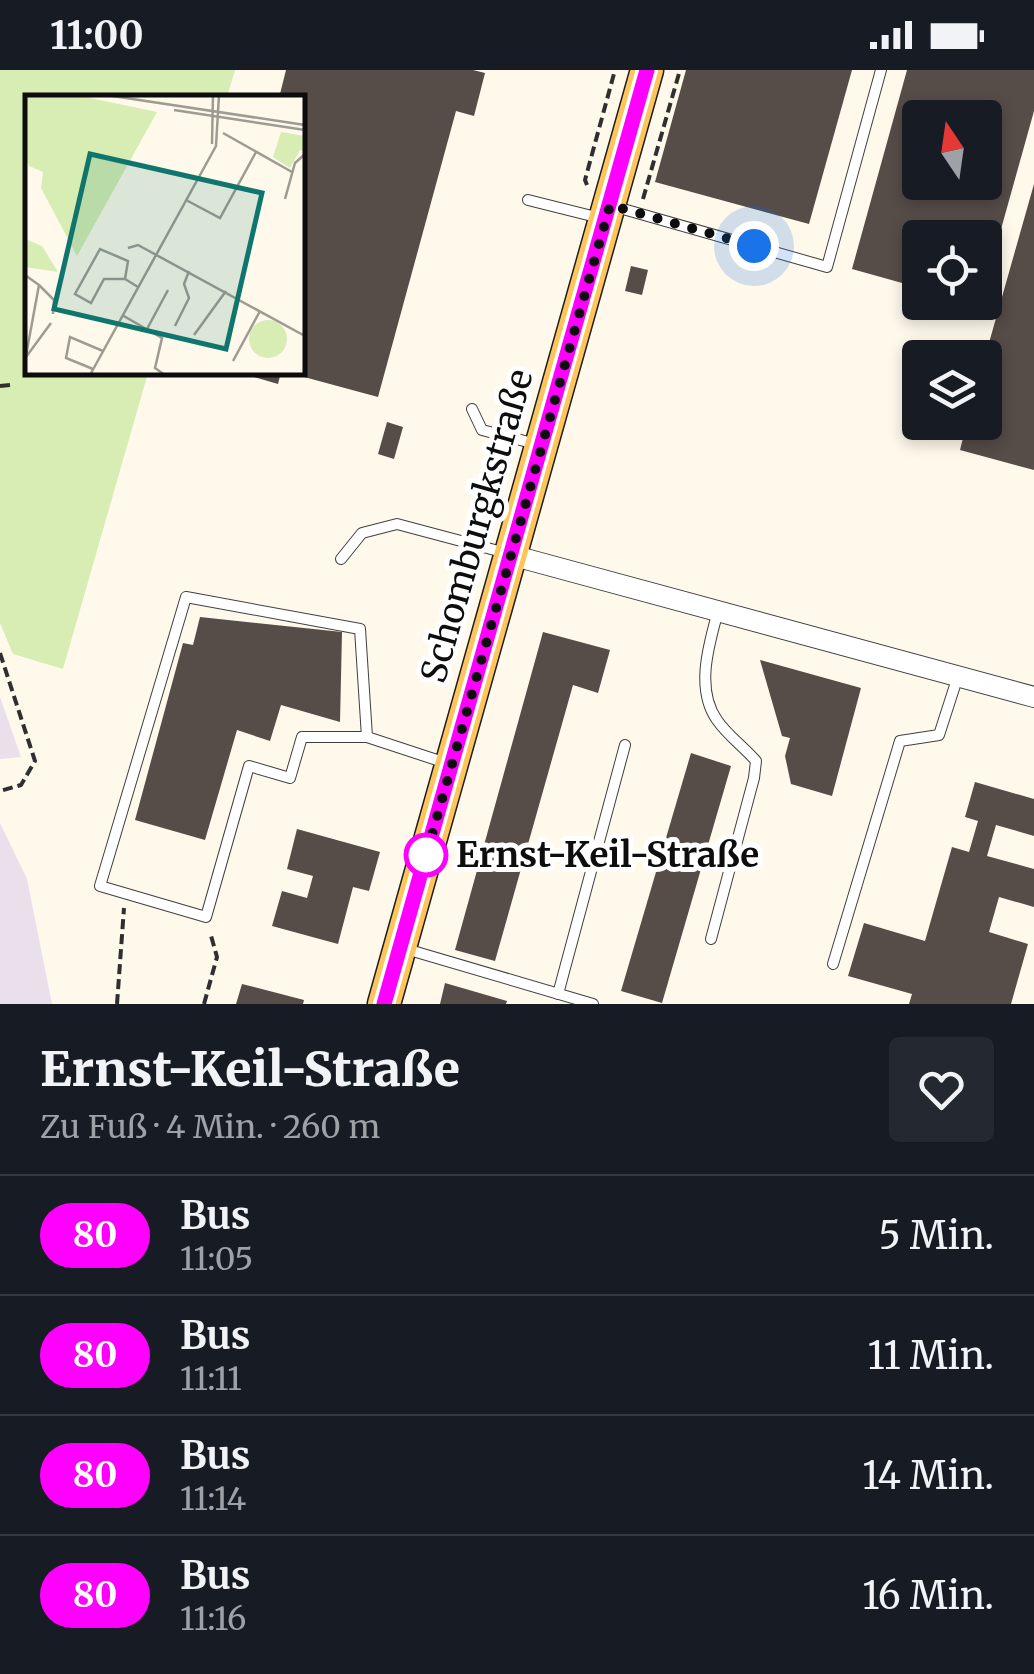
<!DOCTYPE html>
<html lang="de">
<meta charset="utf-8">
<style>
:root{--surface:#171b24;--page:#242831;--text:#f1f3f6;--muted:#9ea1a6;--line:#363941}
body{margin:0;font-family:Merriweather,serif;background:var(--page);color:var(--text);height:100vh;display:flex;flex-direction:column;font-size:38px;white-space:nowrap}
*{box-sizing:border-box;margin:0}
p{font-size:32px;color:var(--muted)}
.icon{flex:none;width:55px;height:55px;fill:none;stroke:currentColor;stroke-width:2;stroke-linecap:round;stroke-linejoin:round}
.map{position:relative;height:934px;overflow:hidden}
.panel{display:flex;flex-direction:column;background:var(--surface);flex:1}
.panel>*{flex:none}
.badge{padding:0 20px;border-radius:32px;font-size:35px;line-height:65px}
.needle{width:65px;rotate:347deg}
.tools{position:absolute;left:902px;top:30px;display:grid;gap:20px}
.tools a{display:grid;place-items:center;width:100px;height:100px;border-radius:10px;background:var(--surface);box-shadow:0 5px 15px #0003;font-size:50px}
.you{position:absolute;width:50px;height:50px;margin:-25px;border:8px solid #fff;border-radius:50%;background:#1a73e8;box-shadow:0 0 0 15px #1a73e833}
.map>.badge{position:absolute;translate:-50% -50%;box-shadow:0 0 0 5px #fff}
.round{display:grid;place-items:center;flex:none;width:105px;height:105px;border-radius:10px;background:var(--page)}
.head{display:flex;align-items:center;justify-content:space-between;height:170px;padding:0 40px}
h1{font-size:48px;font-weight:800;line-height:75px}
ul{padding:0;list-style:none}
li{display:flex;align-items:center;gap:30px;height:120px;padding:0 40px;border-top:2px solid var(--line)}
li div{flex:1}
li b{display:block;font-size:38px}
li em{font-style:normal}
li .badge{min-width:110px;font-weight:700;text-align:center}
.status{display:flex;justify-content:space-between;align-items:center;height:70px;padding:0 50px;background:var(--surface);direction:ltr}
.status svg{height:28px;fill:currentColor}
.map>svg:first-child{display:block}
.industrial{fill:#eae0ec}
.green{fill:#d7edb3}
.building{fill:#564c48;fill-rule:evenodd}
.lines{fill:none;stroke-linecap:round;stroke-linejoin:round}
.lane-casing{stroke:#404040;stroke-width:12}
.street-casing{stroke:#404040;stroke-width:22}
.primary-casing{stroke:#1e1e1e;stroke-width:35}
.path{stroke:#2f2f2f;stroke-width:4;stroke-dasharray:10 5;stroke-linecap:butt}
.lane{stroke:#fff;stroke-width:10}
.street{stroke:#fff;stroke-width:20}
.primary{stroke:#ffc55c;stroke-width:32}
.line-casing{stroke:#fff;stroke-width:22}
.line{stroke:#f0f;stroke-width:15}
.walk{stroke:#0d0d0d;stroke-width:10;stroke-dasharray:0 18}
.stop-dot{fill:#fff;stroke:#f0f;stroke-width:5}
.labels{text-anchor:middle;stroke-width:10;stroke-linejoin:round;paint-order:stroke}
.street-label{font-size:35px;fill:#0d0d0d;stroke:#fff}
.stop-label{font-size:35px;font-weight:bold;fill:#0d0d0d;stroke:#fff;text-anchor:start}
.inset-road{fill:none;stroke:#9e9b93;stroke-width:2.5}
.view{fill:#0f766e;fill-opacity:0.15;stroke:#0f766e;stroke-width:5}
.inset-edge{fill:none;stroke:#0d0d0d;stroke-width:5}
</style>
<div class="status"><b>11:00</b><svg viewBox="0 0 49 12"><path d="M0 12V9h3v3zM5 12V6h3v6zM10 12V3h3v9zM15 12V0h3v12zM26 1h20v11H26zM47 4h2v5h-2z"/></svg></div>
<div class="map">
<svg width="1034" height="934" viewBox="0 0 1034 934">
<rect width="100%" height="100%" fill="#fff9ec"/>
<!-- industrial -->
<g class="industrial">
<polygon points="0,627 21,687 0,689"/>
<polygon points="0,753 27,809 52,934 0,934"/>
</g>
<!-- green -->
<polygon class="green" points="0,0 235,0 227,27 28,28 28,302 148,303 63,599 13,584 0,553"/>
<!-- building -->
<g class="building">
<polygon points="286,0 473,0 485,3 474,46 456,41 378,327 293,304 302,302 302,28 279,28"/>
<polygon points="686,0 852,0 809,154 655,112"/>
<path d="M907,0H1034V41L986,213L985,168H920V218L852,199ZM920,48H985V112H920Z"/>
<polygon points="1034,114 1034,400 960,380 967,352 985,352 985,287"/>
<polygon points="631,196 648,200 642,225 625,221"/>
<polygon points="255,302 281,302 278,314 254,307"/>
<polygon points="387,352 403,357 394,389 378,384"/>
<polygon points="200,547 342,562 340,652 281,635 270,671 237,660 205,770 135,750 183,573 193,575"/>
<polygon points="543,562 610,580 598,623 573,615 495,891 455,880"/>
<polygon points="760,590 861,618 832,726 791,714 785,686 790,668 782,666"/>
<polygon points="691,683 731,696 662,933 621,921"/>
<polygon points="975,712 1034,729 1034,766 996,755 987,786 1034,799 1034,837 999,827 989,862 1028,874 1011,934 909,934 912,924 848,906 864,853 925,871 952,777 969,782 978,751 965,747"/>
<polygon points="297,759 380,782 369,821 353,817 338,874 272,856 282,821 307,828 313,806 287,799"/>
<polygon points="445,913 507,931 506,934 440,934"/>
<polygon points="242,914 304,930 303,934 236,934"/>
</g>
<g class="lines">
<defs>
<g id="lane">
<polyline points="528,130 600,148"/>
<polyline points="616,137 827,197 881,0"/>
<polyline points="472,339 482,360 536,374"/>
<polyline points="341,489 362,463 397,454 506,483"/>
<polyline points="367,667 302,667 290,708 249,696 206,847 100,816 186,527 360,559 367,667 446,693"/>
<path d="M711,869L754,708L756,691C744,677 727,665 717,650C695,619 709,574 718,541"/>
<polyline points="406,879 593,934"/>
<polyline points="833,894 900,671 939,665 958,606"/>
<polyline points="558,924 625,675"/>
</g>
<polyline id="street" points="511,485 1034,627"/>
<polyline id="primary" points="384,934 647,0"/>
</defs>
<!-- lane casing -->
<use href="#lane" class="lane-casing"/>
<!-- street casing -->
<use href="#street" class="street-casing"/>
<!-- primary casing -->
<use href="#primary" class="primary-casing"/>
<!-- path -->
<g class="path">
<polyline points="587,115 585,110 615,0"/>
<polyline points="643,129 680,0"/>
<polyline points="0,316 11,315"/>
<polyline points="0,583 35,691 21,715 0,721"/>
<polyline points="117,934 124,838"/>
<polyline points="204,934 217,887 210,862"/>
</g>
<!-- lane -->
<use href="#lane" class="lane"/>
<!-- street -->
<use href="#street" class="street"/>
<!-- primary -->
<use href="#primary" class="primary"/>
</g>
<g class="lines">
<defs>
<polyline id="line" points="384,934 647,0"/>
</defs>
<!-- line casing -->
<use href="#line" class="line-casing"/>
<!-- line -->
<use href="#line" class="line"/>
<!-- walk -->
<polyline class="walk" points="426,785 422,800 610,135 754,176"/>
</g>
<!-- markers -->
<circle class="stop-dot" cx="426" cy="785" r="20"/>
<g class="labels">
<!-- street labels -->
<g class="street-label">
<text transform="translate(477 456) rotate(-74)" y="12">Schomburgkstraße</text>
</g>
<!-- stop labels -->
<g class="stop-label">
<text x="456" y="797">Ernst-Keil-Straße</text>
</g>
</g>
<!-- overview -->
<g transform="translate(25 25)">
<rect width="280" height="280" fill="#fff9ec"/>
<path d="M0,0H51L132,17L52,161L16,93L18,77L4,71L0,59ZM256,37L280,41V57L275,55L265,73L248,62ZM0,144L17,151L33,177L0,172ZM224 244a19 19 0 1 1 38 0a19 19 0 1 1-38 0Z" fill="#d7edb3"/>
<path class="inset-road" d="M81,0L280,30M143,0H181M149,15L280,35M198,38L267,77M187,49L188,0M260,104L270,68L280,59M161,105L195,123L231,57M103,153L113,150L280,241M0,180L14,190L0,266M100,184H79L66,208L50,199L75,154L103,166L100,184L113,192M14,190L29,205L28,219M97,220L137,243L130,273L140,280M150,231L164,203L159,189L164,176M122,234L143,195M169,240L201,196M1,262L26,228M208,266L235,216M68,274L41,263L45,242L78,256M65,280L191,51L194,0"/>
<path class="view" d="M65,59L237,98L201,254L29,214Z"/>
<rect width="280" height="280" class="inset-edge"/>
</g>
</svg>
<div class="tools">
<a><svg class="needle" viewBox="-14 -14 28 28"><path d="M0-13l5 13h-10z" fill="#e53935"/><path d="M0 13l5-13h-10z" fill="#9ea1a6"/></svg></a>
<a><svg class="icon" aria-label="locate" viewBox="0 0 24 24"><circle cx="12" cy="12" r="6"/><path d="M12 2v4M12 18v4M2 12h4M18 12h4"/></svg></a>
<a><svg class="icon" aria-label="layers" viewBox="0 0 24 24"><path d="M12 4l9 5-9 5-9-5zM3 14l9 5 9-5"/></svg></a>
</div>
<div class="you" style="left:754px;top:176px"></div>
</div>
<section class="panel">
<div class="head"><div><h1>Ernst-Keil-Straße</h1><p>Zu Fuß · 4 Min. · 260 m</p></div><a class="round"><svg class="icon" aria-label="heart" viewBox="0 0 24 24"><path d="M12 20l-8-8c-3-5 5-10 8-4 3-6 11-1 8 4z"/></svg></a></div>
<ul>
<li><span class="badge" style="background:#f0f;color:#fff">80</span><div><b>Bus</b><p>11:05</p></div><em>5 Min.</em></li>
<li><span class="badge" style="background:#f0f;color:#fff">80</span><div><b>Bus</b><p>11:11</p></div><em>11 Min.</em></li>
<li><span class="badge" style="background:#f0f;color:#fff">80</span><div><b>Bus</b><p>11:14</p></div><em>14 Min.</em></li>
<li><span class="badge" style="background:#f0f;color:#fff">80</span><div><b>Bus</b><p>11:16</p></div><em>16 Min.</em></li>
</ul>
</section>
